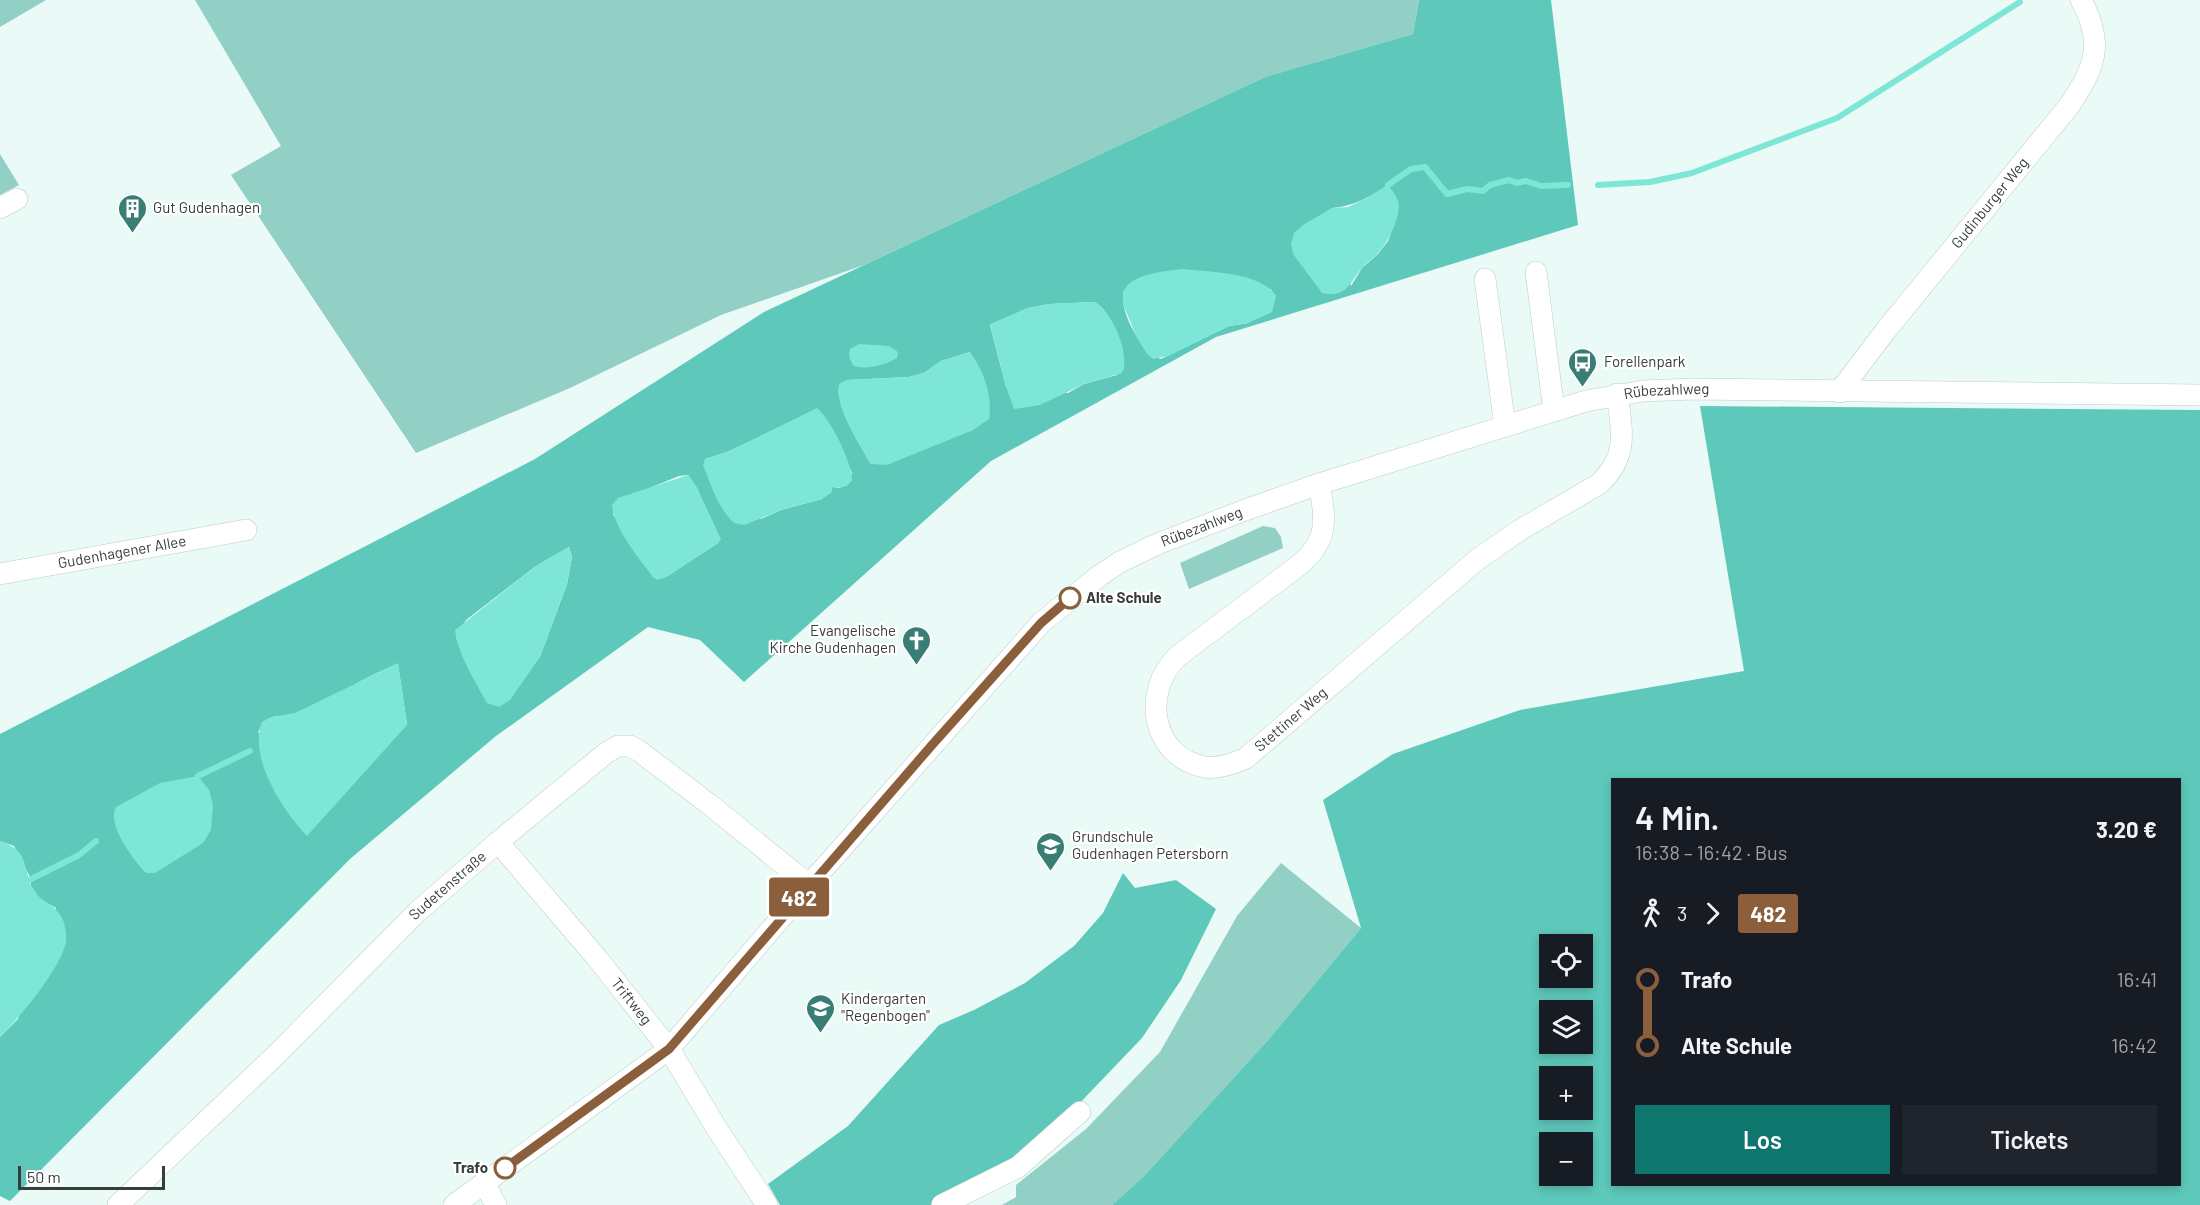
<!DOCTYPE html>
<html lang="de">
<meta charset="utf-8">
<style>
:root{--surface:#171b24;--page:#20242c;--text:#f1f3f6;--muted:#9ea1a6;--accent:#0f766e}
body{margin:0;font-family:Barlow,sans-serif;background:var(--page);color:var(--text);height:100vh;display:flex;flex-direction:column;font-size:22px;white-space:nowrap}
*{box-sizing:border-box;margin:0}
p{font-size:20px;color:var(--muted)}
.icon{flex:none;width:33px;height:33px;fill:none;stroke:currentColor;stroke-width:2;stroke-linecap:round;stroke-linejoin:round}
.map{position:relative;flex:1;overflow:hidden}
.drawer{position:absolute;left:1611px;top:778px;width:570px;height:408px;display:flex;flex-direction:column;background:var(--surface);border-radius:0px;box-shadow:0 3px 9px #0003}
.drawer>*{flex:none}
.badge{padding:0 12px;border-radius:4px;font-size:21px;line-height:39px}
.buttons{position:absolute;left:1539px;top:934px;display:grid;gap:12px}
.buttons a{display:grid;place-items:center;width:54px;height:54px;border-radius:0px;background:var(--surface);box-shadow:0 3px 9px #0003;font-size:30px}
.scale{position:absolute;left:18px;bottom:15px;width:147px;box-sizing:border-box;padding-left:6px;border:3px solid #363d3b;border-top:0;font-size:16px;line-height:21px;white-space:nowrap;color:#363d3b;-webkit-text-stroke:4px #fff;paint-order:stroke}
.map>.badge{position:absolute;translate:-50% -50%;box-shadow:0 0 0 3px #fff}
.legs{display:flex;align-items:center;gap:9px;height:66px;padding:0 24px;font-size:20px}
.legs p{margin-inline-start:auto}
.overview{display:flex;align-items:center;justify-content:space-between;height:102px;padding:0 24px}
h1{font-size:33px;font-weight:600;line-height:45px}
.action{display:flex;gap:12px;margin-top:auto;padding:12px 24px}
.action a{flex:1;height:69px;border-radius:0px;background:var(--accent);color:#fff;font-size:24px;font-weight:600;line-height:69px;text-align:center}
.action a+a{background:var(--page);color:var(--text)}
ul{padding:0 24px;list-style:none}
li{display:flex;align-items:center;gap:21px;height:66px;font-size:22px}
li i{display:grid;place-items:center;width:9px;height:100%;margin:0 8px;background:currentColor}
li i::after{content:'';width:15px;height:15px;margin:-8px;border:4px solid;border-radius:50%;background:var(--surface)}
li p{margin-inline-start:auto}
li:first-child i{background:linear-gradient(#0000 50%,currentColor 0)}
li:last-child i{background:linear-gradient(currentColor 50%,#0000 0)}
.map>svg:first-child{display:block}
.green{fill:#92d0c6}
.forest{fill:#5ec8ba;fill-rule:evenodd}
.water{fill:#7de6d7}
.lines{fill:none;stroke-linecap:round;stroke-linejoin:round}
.stream{stroke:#7de6d7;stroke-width:6}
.minor-casing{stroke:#bccdca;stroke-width:22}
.minor{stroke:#fff;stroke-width:21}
.line-1-casing{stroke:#fff;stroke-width:14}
.line-1{stroke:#8b5e3c;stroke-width:9}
.stop-1-dot{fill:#fff;stroke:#8b5e3c;stroke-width:3}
.labels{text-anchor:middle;stroke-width:4.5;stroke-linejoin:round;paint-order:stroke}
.street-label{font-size:15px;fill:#363d3b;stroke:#fff}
.poi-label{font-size:15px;fill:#363d3b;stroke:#fff;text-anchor:start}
.stop-label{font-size:15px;font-weight:bold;fill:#363d3b;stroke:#fff;text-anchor:start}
</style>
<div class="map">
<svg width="2200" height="1205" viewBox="0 0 2200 1205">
<rect width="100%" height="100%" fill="#e9faf7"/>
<!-- green -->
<g class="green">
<polygon points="0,0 46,0 0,27"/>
<polygon points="195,0 1419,0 1413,34 1265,77 864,265 721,315 570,388 416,453 231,175 281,146"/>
<polygon points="0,154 19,185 0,195"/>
<polygon points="1263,526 1275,528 1281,537 1283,548 1189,589 1180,563"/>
<polygon points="1281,863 1361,928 1269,1039 1144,1176 1112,1205 1002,1205 1016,1197 1016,1185 1086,1129 1160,1052 1237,916"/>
</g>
<!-- forest -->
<g class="forest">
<path d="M1419,0H1551L1578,225L1216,337L991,461L744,682L700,640L648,627L496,736L350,859L10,1201L0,1196V1037L18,1019L56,908L40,899L31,886V879L14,846L0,841V734L535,459L764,312L1265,77L1413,34ZM1388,185L1397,217L1388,241L1378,254L1362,268L1351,286L1332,208C1354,206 1370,197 1388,185ZM1245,277L1272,290L1248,323L1229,326L1161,359L1148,354C1137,337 1119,312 1124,290ZM1094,302C1111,309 1122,349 1124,368L1117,375L1084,384L1068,393L1006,387L990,325L1028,308L1050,304ZM970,352L973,430L871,464C857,441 844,417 838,391L847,380L909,377L924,373L941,361ZM828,422L852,473L840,488L833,487L822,499L781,510L761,519L705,459L727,452L790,423ZM688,475L697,488L720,539L718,543L666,577H653L613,514L618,498L630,496L679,476ZM569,547L572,557L567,584L540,657L487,703L456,638L466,620L536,566ZM398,664L407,725L258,733C266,711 278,719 296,713C331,700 363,677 398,664Z"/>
<path d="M1700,406L2200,410V1205H1112L1144,1176L1269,1039L1361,928L1323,800L1393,754L1520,710L1744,671ZM1612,780H2180V1185H1612ZM1550,945H1582V978H1550ZM1550,1011H1582V1044H1550ZM1550,1077H1582V1110H1550ZM1550,1143H1582V1176H1550Z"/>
<polygon points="1123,873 1135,888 1176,880 1216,909 1181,980 1142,1038 1074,1109 1012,1165 943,1205 780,1205 768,1184 848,1126 939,1025 974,1010 1025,983 1074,946 1103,913"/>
</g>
<!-- water -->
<g class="water">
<path d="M1388,185C1391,189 1396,195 1398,201C1402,215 1388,242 1379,252C1374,258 1367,262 1362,268C1349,283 1348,298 1322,293L1293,254L1291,244L1294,233L1303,225L1332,208L1348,207L1367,198Z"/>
<path d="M1183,269C1210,272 1261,272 1276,296L1272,312L1248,323L1229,326L1168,356L1153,359C1143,351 1135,335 1131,323C1128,316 1124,308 1123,301C1118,274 1166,271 1183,269Z"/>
<path d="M1094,302C1112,310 1131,355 1122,373L1084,384L1040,405L1014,409L1006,387L990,324L1028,308L1050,304Z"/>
<path d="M859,344L889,346L898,352L897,358C885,365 867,370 854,366C850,361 848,355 850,349Z"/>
<path d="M970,352C984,371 993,397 989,419L973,430L887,465L871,464C860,445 834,407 839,384L846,380L909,377L924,373L941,361Z"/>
<path d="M817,408C831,420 852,462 852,480C847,488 842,488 833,487L831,493L822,499L781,510L744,525L734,523C718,508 711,485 703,465L705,459L727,452Z"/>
<path d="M688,475L697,488L721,539L718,543L666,577L657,580L653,577C638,557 615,530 612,505L618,498Z"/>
<path d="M569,547L572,557L567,584L540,657L510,700L499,707L487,703C475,681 458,655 455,630L536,566Z"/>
<path d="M398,663L407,725L307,836C283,811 248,758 262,722L272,717L295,713Z"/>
<path d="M198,776L209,790L213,805L211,830L203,843L155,873H146C134,861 106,824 116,807L160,783Z"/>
<path d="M0,841C29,851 22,864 32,887C39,903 55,902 63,920C65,925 67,936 66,942C60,970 20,1017 0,1037Z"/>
</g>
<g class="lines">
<!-- stream -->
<g class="stream">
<polyline points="1388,185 1411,169 1425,167 1447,194 1467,189 1483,191 1490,185 1509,180 1517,183 1526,181 1541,186 1568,185"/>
<polyline points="1598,185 1650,182 1692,173 1837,118 2020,2"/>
<polyline points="198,776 250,751"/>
<polyline points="31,879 79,855 96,841"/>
</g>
<defs>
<g id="minor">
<polyline points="0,208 17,199"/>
<polyline points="1536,272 1554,411"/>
<polyline points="1485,279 1505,426"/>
<path id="s1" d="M1839,392L1887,329L2069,106C2095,67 2105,44 2081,0"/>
<path id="s2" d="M1319,484C1326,520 1329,541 1298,566L1178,656C1141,691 1151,757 1205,767C1219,769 1233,764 1246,758L1478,559L1520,530L1599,484C1629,456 1622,431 1617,394"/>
<path id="s3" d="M0,574L246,530"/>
<path id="s4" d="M498,842L597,958L669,1049L717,1129L767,1205"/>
<polyline points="484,1183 496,1205"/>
<path id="s5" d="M118,1205L276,1055L416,913L498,842L606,753L618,746H630L639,751L709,804L809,885"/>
<path id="s6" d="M454,1205L669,1049L809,885L1041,623L1099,576L1120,562L1155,545L1245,510L1319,484L1586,401L1643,391L1693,389L2200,395"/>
<polyline points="942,1205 1018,1167 1080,1112"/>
</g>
</defs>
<!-- minor casing -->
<use href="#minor" class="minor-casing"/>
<!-- minor -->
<use href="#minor" class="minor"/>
</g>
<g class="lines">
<defs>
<polyline id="line-1" points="505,1168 669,1049 932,745 1041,623 1070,598"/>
</defs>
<!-- line-1 casing -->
<use href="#line-1" class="line-1-casing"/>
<!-- line-1 -->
<use href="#line-1" class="line-1"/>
</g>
<!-- icons -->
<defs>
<symbol id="building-pin" viewBox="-11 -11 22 30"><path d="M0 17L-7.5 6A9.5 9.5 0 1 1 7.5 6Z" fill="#387e74" stroke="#fff"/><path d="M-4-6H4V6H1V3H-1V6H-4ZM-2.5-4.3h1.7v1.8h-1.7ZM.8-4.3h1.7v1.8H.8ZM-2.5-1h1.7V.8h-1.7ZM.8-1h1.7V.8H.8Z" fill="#fff"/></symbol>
<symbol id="bus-pin" viewBox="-11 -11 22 30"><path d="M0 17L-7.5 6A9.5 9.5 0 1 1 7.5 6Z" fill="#387e74" stroke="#fff"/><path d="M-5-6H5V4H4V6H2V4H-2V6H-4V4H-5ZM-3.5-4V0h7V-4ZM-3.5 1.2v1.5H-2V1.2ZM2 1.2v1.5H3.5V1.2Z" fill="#fff"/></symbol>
<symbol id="church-pin" viewBox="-11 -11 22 30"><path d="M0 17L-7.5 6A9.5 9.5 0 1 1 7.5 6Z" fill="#387e74" stroke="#fff"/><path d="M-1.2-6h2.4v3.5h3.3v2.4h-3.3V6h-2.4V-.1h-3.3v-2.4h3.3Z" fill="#fff"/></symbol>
<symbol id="school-pin" viewBox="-11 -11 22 30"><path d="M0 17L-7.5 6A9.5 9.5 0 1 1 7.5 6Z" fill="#387e74" stroke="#fff"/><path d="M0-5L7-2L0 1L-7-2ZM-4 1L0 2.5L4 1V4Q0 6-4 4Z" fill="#fff"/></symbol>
</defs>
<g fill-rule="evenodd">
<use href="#building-pin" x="116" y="192" width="33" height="45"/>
<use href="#bus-pin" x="1566" y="346" width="33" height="45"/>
<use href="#church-pin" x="900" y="624" width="33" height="45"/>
<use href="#school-pin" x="1034" y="830" width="33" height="45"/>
<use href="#school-pin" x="804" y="992" width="33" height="45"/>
</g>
<!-- markers -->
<g class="stop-1-dot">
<circle cx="1070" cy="598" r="10"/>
<circle cx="505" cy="1168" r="10"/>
</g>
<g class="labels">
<!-- street labels -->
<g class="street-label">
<text dy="5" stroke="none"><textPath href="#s1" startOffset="242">Gudinburger Weg</textPath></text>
<text dy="5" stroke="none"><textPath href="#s6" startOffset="1506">Rübezahlweg</textPath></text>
<text dy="5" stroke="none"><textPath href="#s6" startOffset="1020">Rübezahlweg</textPath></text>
<text dy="5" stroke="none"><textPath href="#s3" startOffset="124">Gudenhagener Allee</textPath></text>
<text dy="5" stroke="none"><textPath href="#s2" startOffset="484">Stettiner Weg</textPath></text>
<text dy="5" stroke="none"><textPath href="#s5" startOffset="459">Sudetenstraße</textPath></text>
<text dy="5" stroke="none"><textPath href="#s4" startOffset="208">Triftweg</textPath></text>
</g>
<!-- poi labels -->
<g class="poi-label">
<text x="153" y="213">Gut Gudenhagen</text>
<text x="1604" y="367">Forellenpark</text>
<text x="896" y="636" text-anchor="end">Evangelische<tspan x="896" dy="17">Kirche Gudenhagen</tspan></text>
<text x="1072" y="842">Grundschule<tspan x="1072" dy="17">Gudenhagen Petersborn</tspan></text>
<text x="841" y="1004">Kindergarten<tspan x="841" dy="17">"Regenbogen"</tspan></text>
</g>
<!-- stop labels -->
<g class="stop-label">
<text x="1086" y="603">Alte Schule</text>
<text x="488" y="1173" text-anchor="end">Trafo</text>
</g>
</g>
</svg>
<div class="buttons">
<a><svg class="icon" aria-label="locate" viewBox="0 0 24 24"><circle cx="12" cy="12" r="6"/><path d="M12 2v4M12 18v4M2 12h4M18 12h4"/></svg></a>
<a><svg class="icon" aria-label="layers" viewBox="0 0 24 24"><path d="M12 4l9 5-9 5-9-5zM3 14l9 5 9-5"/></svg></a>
<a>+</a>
<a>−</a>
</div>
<div class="scale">50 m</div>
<b class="badge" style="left:799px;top:897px;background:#8b5e3c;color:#fff">482</b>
<section class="drawer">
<div class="overview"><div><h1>4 Min.</h1><p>16:38 – 16:42 · Bus</p></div><b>3.20 €</b></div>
<div class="legs"><svg class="icon" aria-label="walk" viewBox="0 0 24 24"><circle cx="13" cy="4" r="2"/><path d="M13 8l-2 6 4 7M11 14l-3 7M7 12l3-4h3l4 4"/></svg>3<svg class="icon" aria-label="forward" viewBox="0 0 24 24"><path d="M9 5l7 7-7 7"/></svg><b class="badge" style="background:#8b5e3c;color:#fff">482</b></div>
<ul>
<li><i style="color:#8b5e3c"></i><b>Trafo</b><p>16:41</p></li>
<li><i style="color:#8b5e3c"></i><b>Alte Schule</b><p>16:42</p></li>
</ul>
<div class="action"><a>Los</a><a>Tickets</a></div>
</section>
</div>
